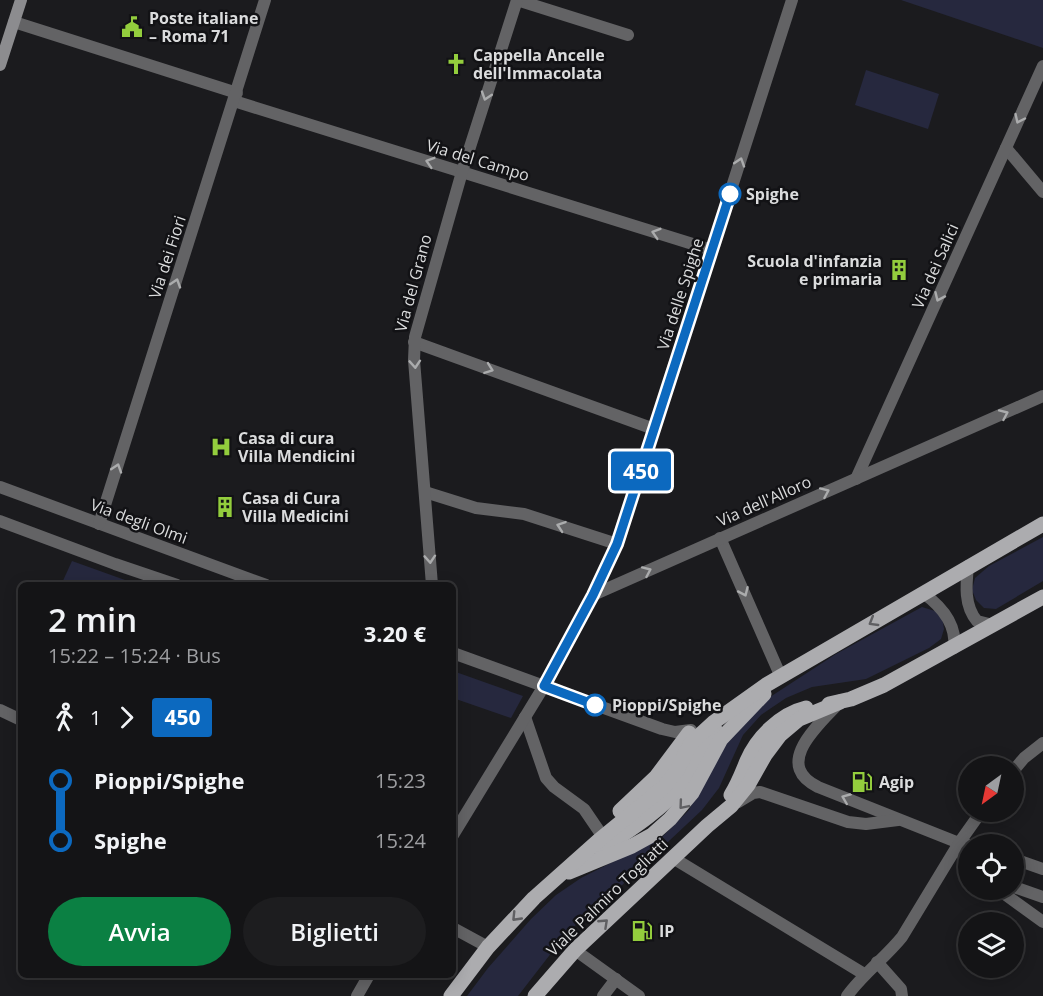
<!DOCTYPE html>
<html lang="it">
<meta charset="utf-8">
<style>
:root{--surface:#141416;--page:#1d1d1f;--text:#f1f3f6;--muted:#9d9ea1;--line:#333335;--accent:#0b8043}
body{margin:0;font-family:"Open Sans",sans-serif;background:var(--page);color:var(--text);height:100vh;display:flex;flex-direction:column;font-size:22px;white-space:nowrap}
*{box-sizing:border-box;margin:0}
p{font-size:20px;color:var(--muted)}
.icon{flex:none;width:33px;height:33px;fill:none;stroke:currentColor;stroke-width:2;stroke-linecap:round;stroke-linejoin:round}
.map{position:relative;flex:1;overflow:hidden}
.drawer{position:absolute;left:18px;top:582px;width:438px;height:396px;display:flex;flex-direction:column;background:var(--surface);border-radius:9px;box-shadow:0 3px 15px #0003,0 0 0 2px var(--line)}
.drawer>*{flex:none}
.badge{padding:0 12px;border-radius:4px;font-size:21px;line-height:39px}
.needle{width:39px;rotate:213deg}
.controls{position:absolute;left:958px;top:756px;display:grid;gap:12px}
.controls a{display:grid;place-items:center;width:66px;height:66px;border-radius:50%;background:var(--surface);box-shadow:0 3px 15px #0003,0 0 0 2px var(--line);font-size:30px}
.map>.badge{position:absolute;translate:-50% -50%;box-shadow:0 0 0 3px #fff}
.legs{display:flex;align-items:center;gap:9px;height:66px;padding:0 30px;font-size:20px}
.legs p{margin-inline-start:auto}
.head{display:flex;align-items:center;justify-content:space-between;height:102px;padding:0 30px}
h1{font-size:33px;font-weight:600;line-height:45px}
.button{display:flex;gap:12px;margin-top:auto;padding:12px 30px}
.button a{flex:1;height:69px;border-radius:36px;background:var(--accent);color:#fff;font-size:24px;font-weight:600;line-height:69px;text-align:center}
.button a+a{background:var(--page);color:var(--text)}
ul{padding:0 30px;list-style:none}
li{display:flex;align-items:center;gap:21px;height:60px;font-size:22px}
li i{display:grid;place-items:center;width:9px;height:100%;margin:0 8px;background:currentColor}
li i::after{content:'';width:15px;height:15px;margin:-8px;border:4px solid;border-radius:50%;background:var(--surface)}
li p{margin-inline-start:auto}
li:first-child i{background:linear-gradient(#0000 50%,currentColor 0)}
li:last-child i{background:linear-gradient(currentColor 50%,#0000 0)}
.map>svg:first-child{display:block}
.green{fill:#26283e}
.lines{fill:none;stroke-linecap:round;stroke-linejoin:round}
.street{stroke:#636365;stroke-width:12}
.secondary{stroke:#8c8c8f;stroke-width:12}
.primary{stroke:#acacaf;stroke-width:15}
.oneway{stroke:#abacad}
.oneway2{stroke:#5f5f62}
.line-1-casing{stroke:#fff;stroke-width:14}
.line-1{stroke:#0c69bf;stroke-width:9}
.stop-1-dot{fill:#fff;stroke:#0c69bf;stroke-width:3}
.labels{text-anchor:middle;stroke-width:5;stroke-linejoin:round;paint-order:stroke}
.poi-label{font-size:16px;font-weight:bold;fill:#dbdcdd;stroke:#121215;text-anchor:start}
.street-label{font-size:16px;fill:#dbdcdd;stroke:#121215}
.stop-label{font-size:16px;font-weight:bold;fill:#dbdcdd;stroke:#121215;text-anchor:start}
</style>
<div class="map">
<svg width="1043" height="996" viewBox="0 0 1043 996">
<rect width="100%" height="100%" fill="#1b1b1e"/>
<!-- green -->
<g class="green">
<polygon points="901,0 1043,0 1043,48"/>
<polygon points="866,70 939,94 928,129 855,105"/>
<polygon points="1043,537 1043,581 996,609 984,608 976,600 972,590 975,578 989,566"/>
<polygon points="72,561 139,585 61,585"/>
<polygon points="922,607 935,611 942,616 944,629 941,639 929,648 866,679 812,687 786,698 761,715 743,735 719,788 702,810 620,887 598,901 559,943 518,996 467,996 488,968 531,919 556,895 581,878 662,837 689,810 717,753 770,697 836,654"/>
<polygon points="453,671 523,696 511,718 453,698"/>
</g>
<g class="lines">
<!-- street -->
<g class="street">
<polyline points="517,0 628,35"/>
<polyline points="14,22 237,93"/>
<polyline points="234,101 712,250"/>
<polyline points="1006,148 1043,192"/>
<polyline points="414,342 654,429"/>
<polyline points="856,479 1043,66"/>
<polyline points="0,487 266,585"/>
<polyline points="425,492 476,508 524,514 617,544"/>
<polyline points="0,521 115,564 177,585"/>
<polyline points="99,524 265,0"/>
<polyline points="720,538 781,677"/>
<path d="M968,566C966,585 964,606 977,621L993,625"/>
<polyline points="432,585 414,360 415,337 462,172 517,0"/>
<path d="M923,593C941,606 957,624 954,648"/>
<polyline points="593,595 1043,396"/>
<polyline points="453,653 662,729 675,732 691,730"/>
<path d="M837,705C817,726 773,765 818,787L959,843L969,845"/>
<polyline points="0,710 21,720"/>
<polyline points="525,717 546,778 554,787 584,809 599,831"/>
<polyline points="1014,770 1024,758 1043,743"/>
<polyline points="738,802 753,793 760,792 848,822 866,824 898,820"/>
<polyline points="453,835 544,686 593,595 617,544 792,0"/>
<polyline points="959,843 964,859 969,867"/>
<polyline points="673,858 864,974"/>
<polyline points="1014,859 1043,869"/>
<polyline points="1014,887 1043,897"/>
<polyline points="999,890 1043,922"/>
<polyline points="453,928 488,947"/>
<polyline points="575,950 639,996"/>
<polyline points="877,962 901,989 902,996"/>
<polyline points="357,996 369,975"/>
<polyline points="603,996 616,979"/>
<path d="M847,996C863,974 885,958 902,937L959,843L981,812"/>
</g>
<!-- secondary -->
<polyline class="secondary" points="0,65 21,0"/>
<!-- primary -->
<g class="primary">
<polyline points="829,704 851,699 884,685 1043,597"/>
<path d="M731,795C738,784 742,773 747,761C757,737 781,714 806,708"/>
<polyline points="620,811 656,777 689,733"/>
<path d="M601,849C632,829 665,808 687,778C698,762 701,746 716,731"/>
<polyline points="569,872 632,846 652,835 670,819 692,793 721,739 764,694"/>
<polyline points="451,996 488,947 534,898 598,841 665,786 678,769 690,744 714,722 766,685 1043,524"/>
<polyline points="535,996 575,950 707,826 731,806 748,785 765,755 780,735 799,719 840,702"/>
</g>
</g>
<!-- one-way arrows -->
<defs><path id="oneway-chevron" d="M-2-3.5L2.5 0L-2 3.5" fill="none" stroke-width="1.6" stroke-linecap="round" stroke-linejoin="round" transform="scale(1.5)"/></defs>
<g class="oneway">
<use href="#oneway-chevron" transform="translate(486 96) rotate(108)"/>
<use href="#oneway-chevron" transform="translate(1019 119) rotate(115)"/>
<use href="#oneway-chevron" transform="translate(430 162) rotate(-163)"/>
<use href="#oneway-chevron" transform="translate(740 162) rotate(-72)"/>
<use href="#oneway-chevron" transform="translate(656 233) rotate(-163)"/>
<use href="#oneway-chevron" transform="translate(176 283) rotate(-72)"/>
<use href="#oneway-chevron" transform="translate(939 297) rotate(114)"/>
<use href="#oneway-chevron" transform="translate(415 364) rotate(86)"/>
<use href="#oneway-chevron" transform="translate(489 369) rotate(20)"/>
<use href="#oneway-chevron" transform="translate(1004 414) rotate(-24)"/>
<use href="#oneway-chevron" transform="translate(117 468) rotate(-72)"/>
<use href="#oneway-chevron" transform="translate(825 492) rotate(-24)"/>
<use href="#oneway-chevron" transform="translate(561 526) rotate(-161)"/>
<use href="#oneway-chevron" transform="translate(430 559) rotate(86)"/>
<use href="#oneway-chevron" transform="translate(647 571) rotate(-24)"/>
<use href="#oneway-chevron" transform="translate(744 592) rotate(66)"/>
<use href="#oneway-chevron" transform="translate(846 798) rotate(-158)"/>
</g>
<g class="oneway2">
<use href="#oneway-chevron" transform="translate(873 622) rotate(149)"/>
<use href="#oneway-chevron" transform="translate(683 805) rotate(130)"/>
<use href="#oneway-chevron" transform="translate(516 917) rotate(134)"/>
<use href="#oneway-chevron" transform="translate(604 923) rotate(-43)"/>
</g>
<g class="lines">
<defs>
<polyline id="line-1" points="595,705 544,686 593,595 617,544 730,194"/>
</defs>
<!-- line-1 casing -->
<use href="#line-1" class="line-1-casing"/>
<!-- line-1 -->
<use href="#line-1" class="line-1"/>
</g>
<!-- icons -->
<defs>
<symbol id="civic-bare" viewBox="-9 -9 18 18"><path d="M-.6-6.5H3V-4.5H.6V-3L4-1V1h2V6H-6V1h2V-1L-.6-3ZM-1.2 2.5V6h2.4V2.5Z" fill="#93cd3d" stroke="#121215" stroke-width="2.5" paint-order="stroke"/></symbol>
<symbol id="church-bare" viewBox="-9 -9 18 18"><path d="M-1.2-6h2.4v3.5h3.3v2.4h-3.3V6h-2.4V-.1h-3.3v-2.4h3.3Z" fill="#93cd3d" stroke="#121215" stroke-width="2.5" paint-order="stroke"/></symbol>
<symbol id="building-bare" viewBox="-9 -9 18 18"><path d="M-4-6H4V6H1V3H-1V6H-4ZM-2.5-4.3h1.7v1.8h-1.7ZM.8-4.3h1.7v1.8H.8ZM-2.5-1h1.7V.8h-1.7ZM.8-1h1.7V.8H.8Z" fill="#93cd3d" stroke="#121215" stroke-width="2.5" paint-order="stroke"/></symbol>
<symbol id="hospital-bare" viewBox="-9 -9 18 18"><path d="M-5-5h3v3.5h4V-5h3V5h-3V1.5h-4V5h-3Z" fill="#93cd3d" stroke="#121215" stroke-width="2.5" paint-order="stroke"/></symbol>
<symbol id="fuel-bare" viewBox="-9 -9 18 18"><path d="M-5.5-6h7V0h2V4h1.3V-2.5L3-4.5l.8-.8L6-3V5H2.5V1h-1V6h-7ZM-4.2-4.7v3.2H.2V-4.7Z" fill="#93cd3d" stroke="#121215" stroke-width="2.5" paint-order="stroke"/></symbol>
</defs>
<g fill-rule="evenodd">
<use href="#civic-bare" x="117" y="12" width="30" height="30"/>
<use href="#church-bare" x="441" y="49" width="30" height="30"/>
<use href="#building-bare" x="884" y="255" width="30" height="30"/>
<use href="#hospital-bare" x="206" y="432" width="30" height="30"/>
<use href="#building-bare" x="210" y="492" width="30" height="30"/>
<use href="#fuel-bare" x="847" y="767" width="30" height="30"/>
<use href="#fuel-bare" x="627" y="916" width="30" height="30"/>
</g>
<!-- markers -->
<g class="stop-1-dot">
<circle cx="730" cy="194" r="10"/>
<circle cx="595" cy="705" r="10"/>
</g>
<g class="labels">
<!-- poi labels -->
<g class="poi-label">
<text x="149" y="24">Poste italiane<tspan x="149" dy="18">– Roma 71</tspan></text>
<text x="473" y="61">Cappella Ancelle<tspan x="473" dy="18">dell'Immacolata</tspan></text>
<text x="882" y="267" text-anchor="end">Scuola d'infanzia<tspan x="882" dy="18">e primaria</tspan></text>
<text x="238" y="444">Casa di cura<tspan x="238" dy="18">Villa Mendicini</tspan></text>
<text x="242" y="504">Casa di Cura<tspan x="242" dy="18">Villa Medicini</tspan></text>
<text x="879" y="788">Agip</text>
<text x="659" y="937">IP</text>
</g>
<!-- street labels -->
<g class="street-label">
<text transform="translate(478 160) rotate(17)" y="6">Via del Campo</text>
<text transform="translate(167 257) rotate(-72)" y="6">Via dei Fiori</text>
<text transform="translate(935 266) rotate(-66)" y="6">Via dei Salici</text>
<text transform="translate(413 283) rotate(-75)" y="6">Via del Grano</text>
<text transform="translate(680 294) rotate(-72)" y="6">Via delle Spighe</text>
<text transform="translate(764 501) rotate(-24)" y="6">Via dell'Alloro</text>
<text transform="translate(139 521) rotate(20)" y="6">Via degli Olmi</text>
<text transform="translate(607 897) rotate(-44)" y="6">Viale Palmiro Togliatti</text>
</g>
<!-- stop labels -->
<g class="stop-label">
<text x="746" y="200">Spighe</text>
<text x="612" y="711">Pioppi/Spighe</text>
</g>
</g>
</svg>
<div class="controls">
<a><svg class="needle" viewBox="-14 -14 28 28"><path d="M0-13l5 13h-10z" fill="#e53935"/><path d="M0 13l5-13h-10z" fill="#9d9ea1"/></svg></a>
<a><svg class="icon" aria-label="locate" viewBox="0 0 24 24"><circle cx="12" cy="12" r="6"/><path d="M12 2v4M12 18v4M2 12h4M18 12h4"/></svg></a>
<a><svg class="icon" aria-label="layers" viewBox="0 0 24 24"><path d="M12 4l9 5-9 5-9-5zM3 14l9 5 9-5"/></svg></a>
</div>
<b class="badge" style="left:641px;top:471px;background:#0c69bf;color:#fff">450</b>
<section class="drawer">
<div class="head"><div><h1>2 min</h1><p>15:22 – 15:24 · Bus</p></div><b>3.20 €</b></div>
<div class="legs"><svg class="icon" aria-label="walk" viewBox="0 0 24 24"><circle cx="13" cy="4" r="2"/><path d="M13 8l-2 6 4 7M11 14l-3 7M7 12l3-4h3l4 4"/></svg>1<svg class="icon" aria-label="forward" viewBox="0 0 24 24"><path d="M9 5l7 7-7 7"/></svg><b class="badge" style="background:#0c69bf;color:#fff">450</b></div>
<ul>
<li><i style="color:#0c69bf"></i><b>Pioppi/Spighe</b><p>15:23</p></li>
<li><i style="color:#0c69bf"></i><b>Spighe</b><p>15:24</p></li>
</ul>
<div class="button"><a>Avvia</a><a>Biglietti</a></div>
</section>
</div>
